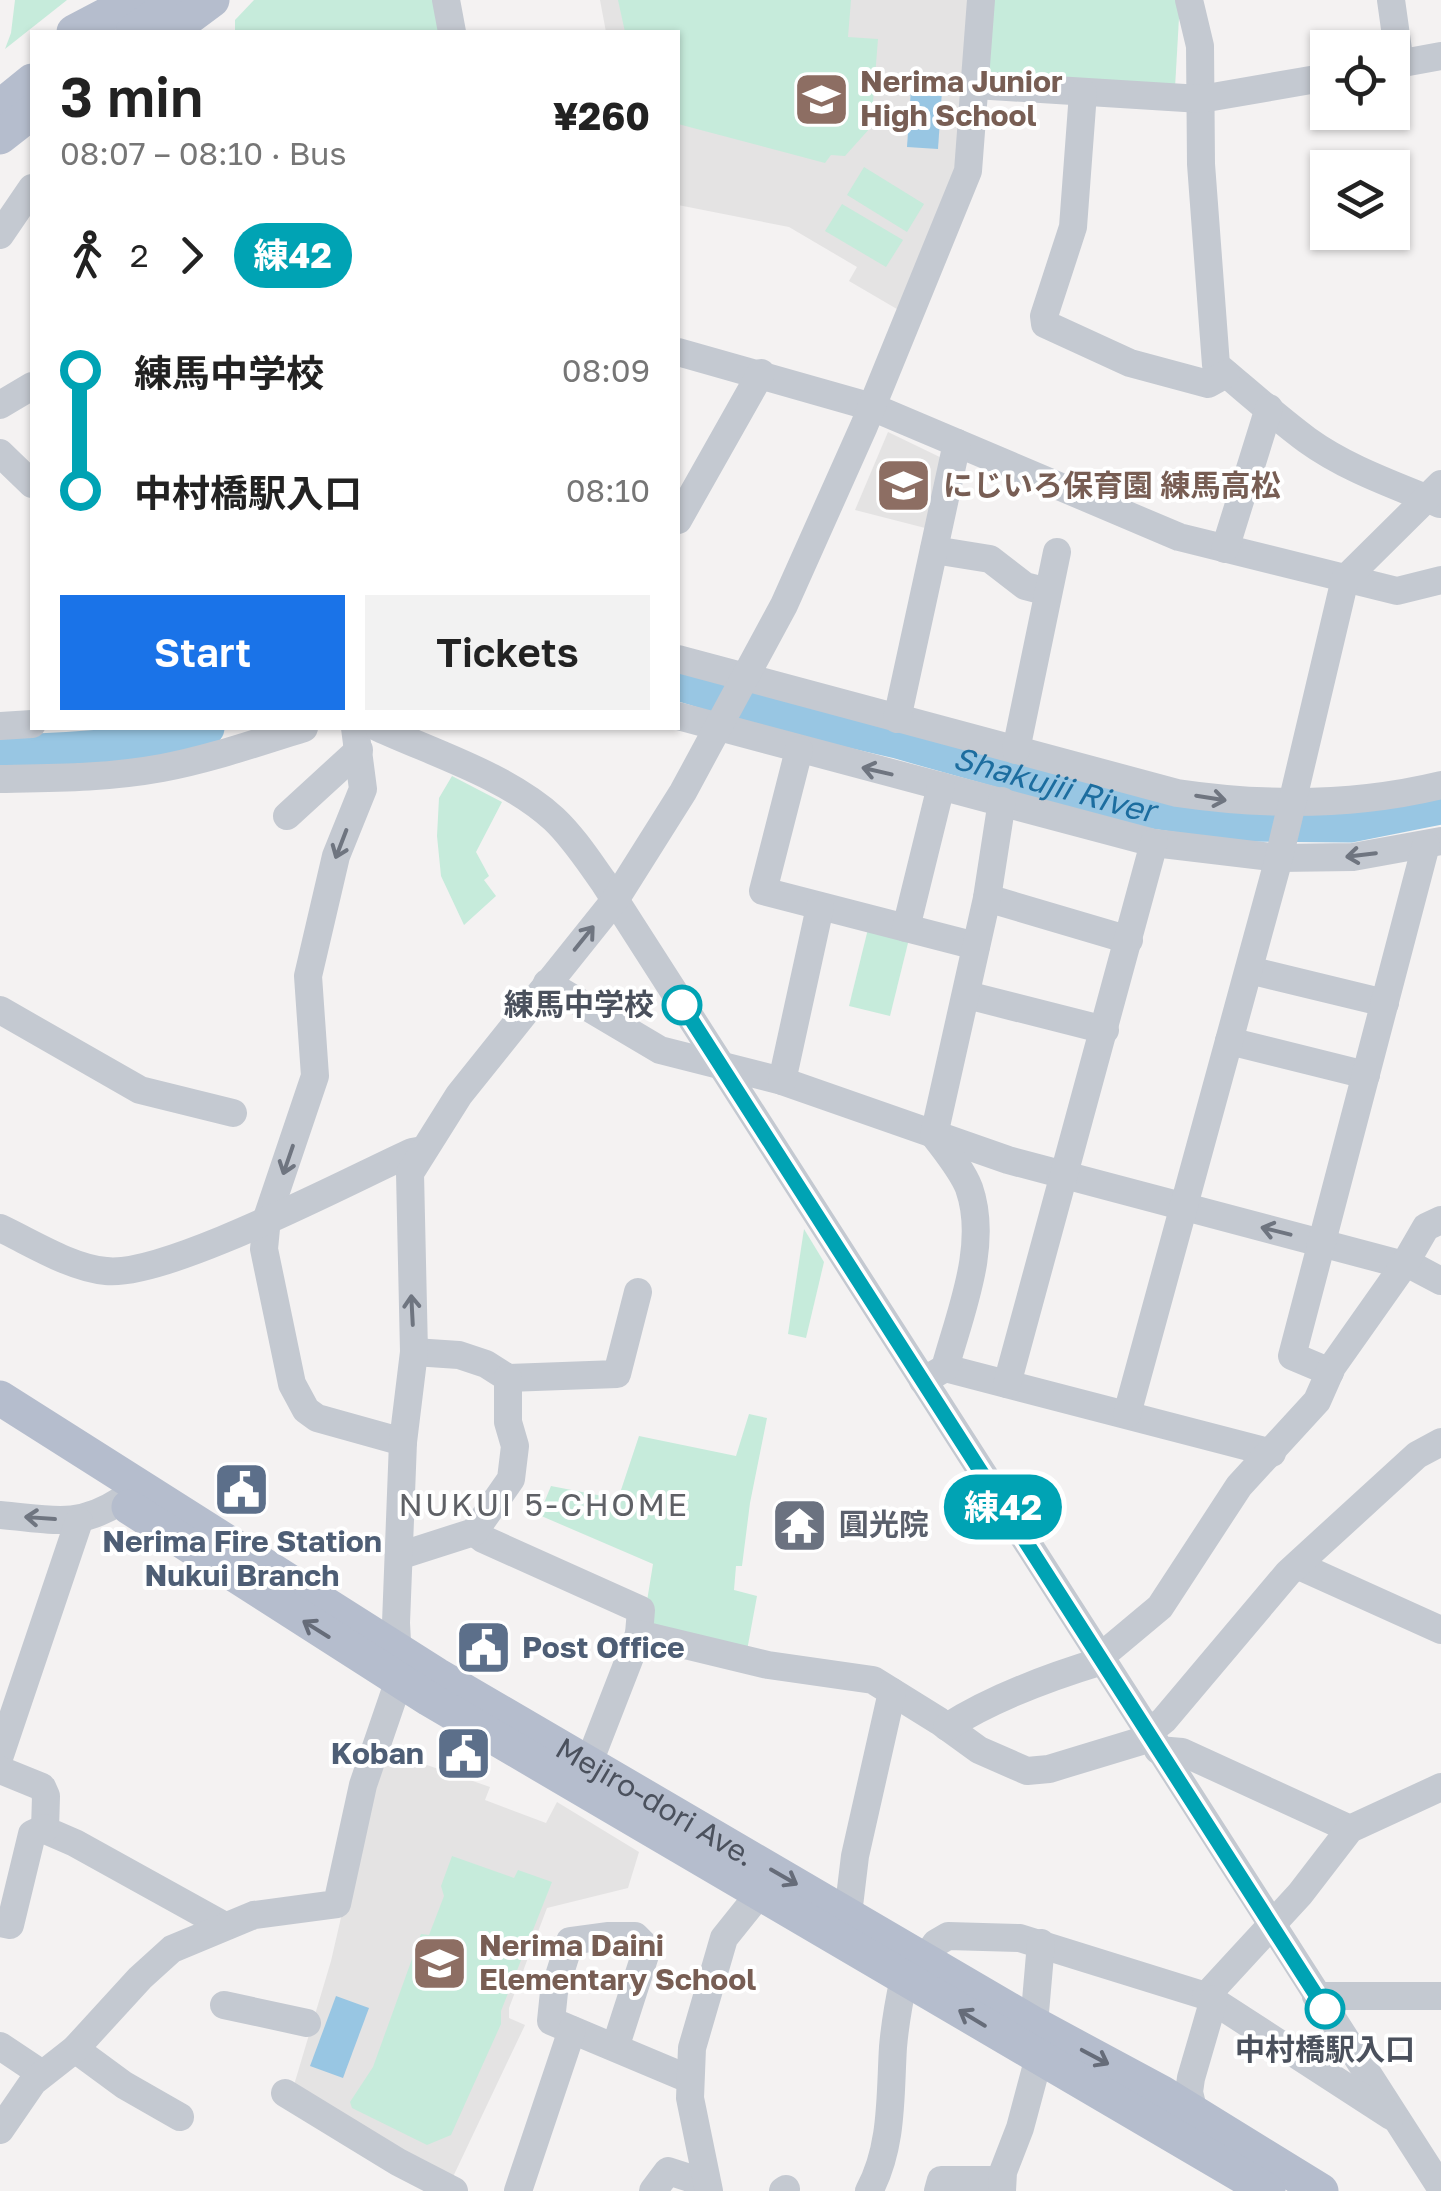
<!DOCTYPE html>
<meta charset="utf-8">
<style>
:root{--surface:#fff;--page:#f2f2f2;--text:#222;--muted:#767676;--accent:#1a73e8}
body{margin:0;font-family:"Golos Text","Noto Sans JP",sans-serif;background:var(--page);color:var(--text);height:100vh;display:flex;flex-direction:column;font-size:38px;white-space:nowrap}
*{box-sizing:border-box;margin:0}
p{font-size:32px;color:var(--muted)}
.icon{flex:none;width:55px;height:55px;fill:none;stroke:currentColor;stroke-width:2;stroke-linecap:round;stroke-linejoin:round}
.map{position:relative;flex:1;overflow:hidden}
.details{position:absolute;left:30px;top:30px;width:650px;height:700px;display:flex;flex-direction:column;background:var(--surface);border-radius:0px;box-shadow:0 2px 8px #0004}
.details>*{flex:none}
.badge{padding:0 20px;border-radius:32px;font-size:35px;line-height:65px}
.tools{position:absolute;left:1310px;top:30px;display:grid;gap:20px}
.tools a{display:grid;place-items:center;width:100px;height:100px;border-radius:0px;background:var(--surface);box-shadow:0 2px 8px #0004;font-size:50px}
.map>.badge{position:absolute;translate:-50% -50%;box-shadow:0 0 0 5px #fff}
.legs{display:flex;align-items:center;gap:15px;height:110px;padding:0 30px;font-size:32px}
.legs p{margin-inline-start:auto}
.summary{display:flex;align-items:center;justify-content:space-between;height:170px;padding:0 30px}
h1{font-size:55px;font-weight:600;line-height:75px}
.action{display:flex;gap:20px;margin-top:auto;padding:20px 30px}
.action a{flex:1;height:115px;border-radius:0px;background:var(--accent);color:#fff;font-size:40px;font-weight:600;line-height:115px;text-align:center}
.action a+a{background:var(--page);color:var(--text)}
ul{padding:0 30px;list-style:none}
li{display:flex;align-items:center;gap:35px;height:120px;font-size:38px}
li i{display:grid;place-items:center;width:15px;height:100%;margin:0 12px;background:currentColor}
li i::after{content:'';width:25px;height:25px;margin:-12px;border:8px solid;border-radius:50%;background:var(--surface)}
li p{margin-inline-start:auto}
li:first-child i{background:linear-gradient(#0000 50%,currentColor 0)}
li:last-child i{background:linear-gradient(currentColor 50%,#0000 0)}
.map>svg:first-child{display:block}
.education{fill:#e4e3e3}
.green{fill:#c6ebdb}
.water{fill:#98c6e3}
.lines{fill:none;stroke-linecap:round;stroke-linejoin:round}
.river{stroke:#98c6e3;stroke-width:35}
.minor{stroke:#c4c9d1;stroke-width:28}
.major{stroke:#b5bdcd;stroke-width:35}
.oneway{stroke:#6f7580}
.oneway2{stroke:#666c79}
.line-1-casing{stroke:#fff;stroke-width:22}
.line-1{stroke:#00a3b4;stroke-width:15}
.stop-1-dot{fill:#fff;stroke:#00a3b4;stroke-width:5}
.labels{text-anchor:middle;stroke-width:8;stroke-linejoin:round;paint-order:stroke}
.education-label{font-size:30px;font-weight:bold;fill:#785e54;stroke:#fff;text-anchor:start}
.stop-label{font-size:30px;font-weight:bold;fill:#4b515d;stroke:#fff;text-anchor:end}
.worship-label{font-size:30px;font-weight:bold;fill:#5b616d;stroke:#fff;text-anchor:start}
.service-label{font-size:30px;font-weight:bold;fill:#4e5e75;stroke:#fff}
.street-label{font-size:30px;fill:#4b515d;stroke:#fff}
.water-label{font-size:32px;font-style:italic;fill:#1c6d9f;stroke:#fff}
.neighbourhood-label{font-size:32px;letter-spacing:2.5px;fill:#5f6166;stroke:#fff}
</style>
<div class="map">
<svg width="1441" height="2191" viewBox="0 0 1441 2191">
<rect width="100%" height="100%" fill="#f4f2f2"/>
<!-- education -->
<g class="education">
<polygon points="600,0 971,0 960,166 902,312 849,281 857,267 789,227 678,205 678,32 606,32"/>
<polygon points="888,432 948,461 933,530 855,510"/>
<polygon points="384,1750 490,1787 485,1800 546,1823 557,1802 639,1852 628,1888 547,1908 509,2008 509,2018 525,2025 451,2181 294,2085 331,1961 371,1787"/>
</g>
<!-- green -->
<g class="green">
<polygon points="15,0 67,0 5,49 11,33"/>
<polygon points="254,0 440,0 446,32 235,32 235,20"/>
<polygon points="618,0 851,0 848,37 878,39 871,127 845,156 831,155 825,163 678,124 678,32 625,32"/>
<polygon points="989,0 1180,0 1175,88 990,74 983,68"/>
<polygon points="864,167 924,204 907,232 847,195"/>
<polygon points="842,204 903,240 886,267 825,231"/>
<polygon points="452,776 502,802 476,852 489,876 484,880 496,896 464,925 441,876 437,836 439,798"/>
<polygon points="868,929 909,939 890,1016 849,1006"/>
<polygon points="804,1229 824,1262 806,1338 788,1334"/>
<polygon points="749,1414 767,1418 750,1503 742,1566 736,1566 734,1590 757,1596 746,1656 647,1631 647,1601 653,1564 539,1515 551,1486 618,1499 639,1436 736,1456"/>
<polygon points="452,1856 514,1878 518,1870 552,1882 501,2011 501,2024 451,2135 427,2145 352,2108 350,2102 373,2067 421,1934 429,1935 444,1896 441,1886"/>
</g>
<!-- water -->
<g class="water">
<polygon points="912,74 943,76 938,149 907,147"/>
<polygon points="336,1996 369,2008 343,2078 310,2066"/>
</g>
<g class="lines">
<!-- river -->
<g class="river">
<path id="s1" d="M678,683L776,713L897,741L1138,809L1241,824L1350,825L1441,807"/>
<path d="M0,751C68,752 141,746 207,728"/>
</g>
<!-- minor -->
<g class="minor">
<polyline points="446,0 452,32"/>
<path d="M1189,0L1200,46L1201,164L1216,365C1246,390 1276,417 1307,440C1347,469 1395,485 1440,504"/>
<polyline points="1391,0 1400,64"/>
<polyline points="1392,65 1441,56"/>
<polyline points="975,85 1201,99 1328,77"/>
<polyline points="1083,93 1073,227 1044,316 1045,324 1130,363 1208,384 1226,374"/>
<polyline points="0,235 32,188"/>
<polyline points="678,352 872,407 1179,537 1397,591 1441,580"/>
<polyline points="0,405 32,386"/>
<polyline points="0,453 32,484"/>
<polyline points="678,520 761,373"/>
<polyline points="1225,549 1269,408"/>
<polyline points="934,550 990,559 1025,586 1048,592"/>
<path d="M678,659L1177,793C1265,806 1354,806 1441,785"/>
<polyline points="678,716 1154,843 1279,858 1353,857 1441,841"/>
<polyline points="897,719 957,443"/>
<polyline points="0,726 32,724"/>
<polyline points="355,728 363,789 336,856 308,976 315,1076 267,1218 264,1249 292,1384 306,1410 317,1418 403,1442"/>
<path d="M379,728C436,754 507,776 554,819C573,837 588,860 603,881L1441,2188"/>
<polyline points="799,750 763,891 976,946"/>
<polyline points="1016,750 1057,552"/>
<path d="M0,779C55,778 108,778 162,768C211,759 258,742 304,728"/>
<polyline points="287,816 359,750"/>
<polyline points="987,898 1129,940"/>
<polyline points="906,928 941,786"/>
<polyline points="1249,970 1385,1003"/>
<polyline points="547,983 660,1050 782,1081 1008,1160 1404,1265"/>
<polyline points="967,995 1105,1030"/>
<polyline points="0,1010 140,1090 233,1113"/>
<polyline points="1229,1041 1366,1075"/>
<polyline points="782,1081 820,907"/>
<path d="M0,1228C32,1243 71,1268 106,1271C165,1278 350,1180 412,1152L423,1150"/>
<polyline points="1405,1262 1441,1281"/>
<polyline points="414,1352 459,1355 486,1364 508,1378 617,1374 638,1292"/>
<polyline points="945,1368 1272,1453"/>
<polyline points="1330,1372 1292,1356 1426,845"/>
<path d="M923,1381L945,1368C960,1313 989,1245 969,1188C962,1170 946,1151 934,1135L987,898L1002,801"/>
<polyline points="1007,1384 1154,843"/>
<polyline points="1127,1414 1279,858 1345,579 1441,484"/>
<path d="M0,1515C49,1519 77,1529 120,1501"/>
<polyline points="474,1532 483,1539 641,1610 639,1634 588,1765"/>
<polyline points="399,1556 474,1532 511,1479 515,1446 508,1422 508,1378"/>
<polyline points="1299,1566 1441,1630"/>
<polyline points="639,1634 768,1665 873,1680 939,1721 979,1750 1027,1771 1049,1769 1151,1738"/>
<polyline points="1099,1658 1160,1607 1239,1486 1317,1401 1332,1367 1404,1265 1426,1227 1441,1220"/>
<path d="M947,1727C994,1697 1049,1677 1102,1661"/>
<polyline points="1148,1733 1164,1720 1288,1573 1417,1455 1441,1442"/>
<polyline points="1158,1750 1182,1752 1350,1829"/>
<polyline points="0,1755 79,1521"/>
<polyline points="0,1770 42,1787 46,1796 45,1830 75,1843 223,1925"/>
<polyline points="848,1914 855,1856 892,1692"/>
<polyline points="0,1923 10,1925 32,1834 45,1828"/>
<polyline points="924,1960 936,1943 948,1936 1020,1938 1206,1996 1391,2116"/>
<polyline points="1206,1996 1300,1894 1350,1829 1441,1787"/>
<polyline points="1316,1996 1441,1996"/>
<polyline points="224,2005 307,2023"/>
<polyline points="1034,2024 1041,1943"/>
<polyline points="0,2046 42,2074"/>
<polyline points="615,2048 646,1952 643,1944 635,1936 607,1936 570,1941 554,1992 551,2021 689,2079"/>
<polyline points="75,2049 124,2085 180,2117"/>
<polyline points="285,2093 398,2162 454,2191"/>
<polyline points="1197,2126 1189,2092 1191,2078 1214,1999"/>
<polyline points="0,2130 33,2082 75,2049 140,1978 172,1949 254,1915 337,1904 363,1785 399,1680 396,1623 403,1442 414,1352 410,1173 459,1095 615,900 683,792 784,605 864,426 968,171 981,0"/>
<polyline points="518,2191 572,2030"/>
<polyline points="653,2191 668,2171 696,2180 705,2178"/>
<polyline points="709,2191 690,2098 692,2048 724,1938 760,1893"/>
<polyline points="783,2191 786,2189"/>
<path d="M869,2191C893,2147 890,2095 893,2047C895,2024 899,2001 904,1978"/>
<polyline points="938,2191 941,2180 1002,2180"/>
<polyline points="1002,2191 1003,2172 1020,2128 1039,2057"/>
</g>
<!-- major -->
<g class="major">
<polyline points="74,32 133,1"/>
<polyline points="133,32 177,0"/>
<polyline points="169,32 212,0"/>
<polyline points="0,107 32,81"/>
<polyline points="0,137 32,112"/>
<path id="s2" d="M0,1398L437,1675L1034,2024L1162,2093L1321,2191"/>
<polyline points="129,1507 429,1699 1268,2191"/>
</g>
</g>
<!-- one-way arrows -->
<defs><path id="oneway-shaft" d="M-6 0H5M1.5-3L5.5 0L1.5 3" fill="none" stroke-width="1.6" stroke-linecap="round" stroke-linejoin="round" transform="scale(2.5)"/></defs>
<g class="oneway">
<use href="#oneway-shaft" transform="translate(877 771) rotate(-167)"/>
<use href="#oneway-shaft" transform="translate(1211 798) rotate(9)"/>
<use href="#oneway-shaft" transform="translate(341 844) rotate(111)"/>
<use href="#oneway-shaft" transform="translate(1361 855) rotate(173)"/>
<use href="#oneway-shaft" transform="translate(584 938) rotate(-51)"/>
<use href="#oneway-shaft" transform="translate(288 1160) rotate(109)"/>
<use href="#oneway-shaft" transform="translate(1276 1231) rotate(-166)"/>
<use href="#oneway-shaft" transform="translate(412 1310) rotate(-93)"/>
<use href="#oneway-shaft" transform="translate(40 1518) rotate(-176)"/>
</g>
<g class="oneway2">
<use href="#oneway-shaft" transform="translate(316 1629) rotate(-148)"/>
<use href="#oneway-shaft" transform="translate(784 1877) rotate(30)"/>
<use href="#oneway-shaft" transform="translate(972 2018) rotate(-149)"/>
<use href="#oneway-shaft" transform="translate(1095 2057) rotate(28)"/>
</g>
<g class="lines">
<defs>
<polyline id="line-1" points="682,1005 1325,2009"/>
</defs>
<!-- line-1 casing -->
<use href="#line-1" class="line-1-casing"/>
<!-- line-1 -->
<use href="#line-1" class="line-1"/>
</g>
<!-- icons -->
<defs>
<symbol id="school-square" viewBox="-11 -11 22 22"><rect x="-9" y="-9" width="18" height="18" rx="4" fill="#8d6e63" stroke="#fff"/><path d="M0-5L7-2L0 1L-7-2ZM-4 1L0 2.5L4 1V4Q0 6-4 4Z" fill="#fff"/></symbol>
<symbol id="civic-square" viewBox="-11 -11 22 22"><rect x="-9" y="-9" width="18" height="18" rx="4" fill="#5c6f8a" stroke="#fff"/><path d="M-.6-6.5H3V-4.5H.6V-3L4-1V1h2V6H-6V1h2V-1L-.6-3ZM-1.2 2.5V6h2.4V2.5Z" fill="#fff"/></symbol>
<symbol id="temple-square" viewBox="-11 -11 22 22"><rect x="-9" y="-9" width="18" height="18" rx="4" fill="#6b7280" stroke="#fff"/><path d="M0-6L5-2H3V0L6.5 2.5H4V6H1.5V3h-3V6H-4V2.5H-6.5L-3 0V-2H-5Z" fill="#fff"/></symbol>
</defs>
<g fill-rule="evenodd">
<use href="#school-square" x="790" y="68" width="63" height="63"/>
<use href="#school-square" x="872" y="454" width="63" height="63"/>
<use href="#civic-square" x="210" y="1458" width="63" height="63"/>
<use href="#temple-square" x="768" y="1494" width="63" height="63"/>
<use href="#civic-square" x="452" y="1616" width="63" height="63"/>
<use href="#civic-square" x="432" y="1722" width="63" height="63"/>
<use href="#school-square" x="408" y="1932" width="63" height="63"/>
</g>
<!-- markers -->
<g class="stop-1-dot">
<circle cx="682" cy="1005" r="18"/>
<circle cx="1325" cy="2009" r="18"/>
</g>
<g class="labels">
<!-- education labels -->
<g class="education-label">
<text x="860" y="92">Nerima Junior<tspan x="860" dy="34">High School</tspan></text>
<text x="943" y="496">にじいろ保育園 練馬高松</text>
<text x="479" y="1956">Nerima Daini<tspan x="479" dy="34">Elementary School</tspan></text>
</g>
<!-- stop labels -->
<g class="stop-label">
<text x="654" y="1015">練馬中学校</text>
<text x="1325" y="2060" text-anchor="middle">中村橋駅入口</text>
</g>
<!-- worship labels -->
<g class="worship-label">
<text x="839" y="1535">圓光院</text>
</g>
<!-- service labels -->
<g class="service-label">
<text x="242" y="1552">Nerima Fire Station<tspan x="242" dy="34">Nukui Branch</tspan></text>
<text x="522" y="1658" text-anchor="start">Post Office</text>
<text x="424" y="1764" text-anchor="end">Koban</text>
</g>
<!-- street labels -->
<g class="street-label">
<text dy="10" stroke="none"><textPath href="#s2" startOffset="770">Mejiro-dori Ave.</textPath></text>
</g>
<!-- water labels -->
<g class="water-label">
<text dy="11" stroke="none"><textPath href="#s1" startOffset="390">Shakujii River</textPath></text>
</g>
<!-- neighbourhood labels -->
<g class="neighbourhood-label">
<text x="544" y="1516">NUKUI 5-CHOME</text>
</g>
</g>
</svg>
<div class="tools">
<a><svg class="icon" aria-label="locate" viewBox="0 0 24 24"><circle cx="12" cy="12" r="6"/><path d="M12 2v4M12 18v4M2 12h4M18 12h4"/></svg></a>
<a><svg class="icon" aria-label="layers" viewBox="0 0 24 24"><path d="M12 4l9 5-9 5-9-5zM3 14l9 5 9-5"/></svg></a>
</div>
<b class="badge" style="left:1003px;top:1507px;background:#00a3b4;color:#fff">練42</b>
<section class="details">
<div class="summary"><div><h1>3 min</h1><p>08:07 – 08:10 · Bus</p></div><b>¥260</b></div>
<div class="legs"><svg class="icon" aria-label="walk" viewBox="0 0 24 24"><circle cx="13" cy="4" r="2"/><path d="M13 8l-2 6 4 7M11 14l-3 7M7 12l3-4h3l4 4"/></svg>2<svg class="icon" aria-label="forward" viewBox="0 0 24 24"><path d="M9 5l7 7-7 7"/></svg><b class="badge" style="background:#00a3b4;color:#fff">練42</b></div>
<ul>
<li><i style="color:#00a3b4"></i><b>練馬中学校</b><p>08:09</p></li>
<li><i style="color:#00a3b4"></i><b>中村橋駅入口</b><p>08:10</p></li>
</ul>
<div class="action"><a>Start</a><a>Tickets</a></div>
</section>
</div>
